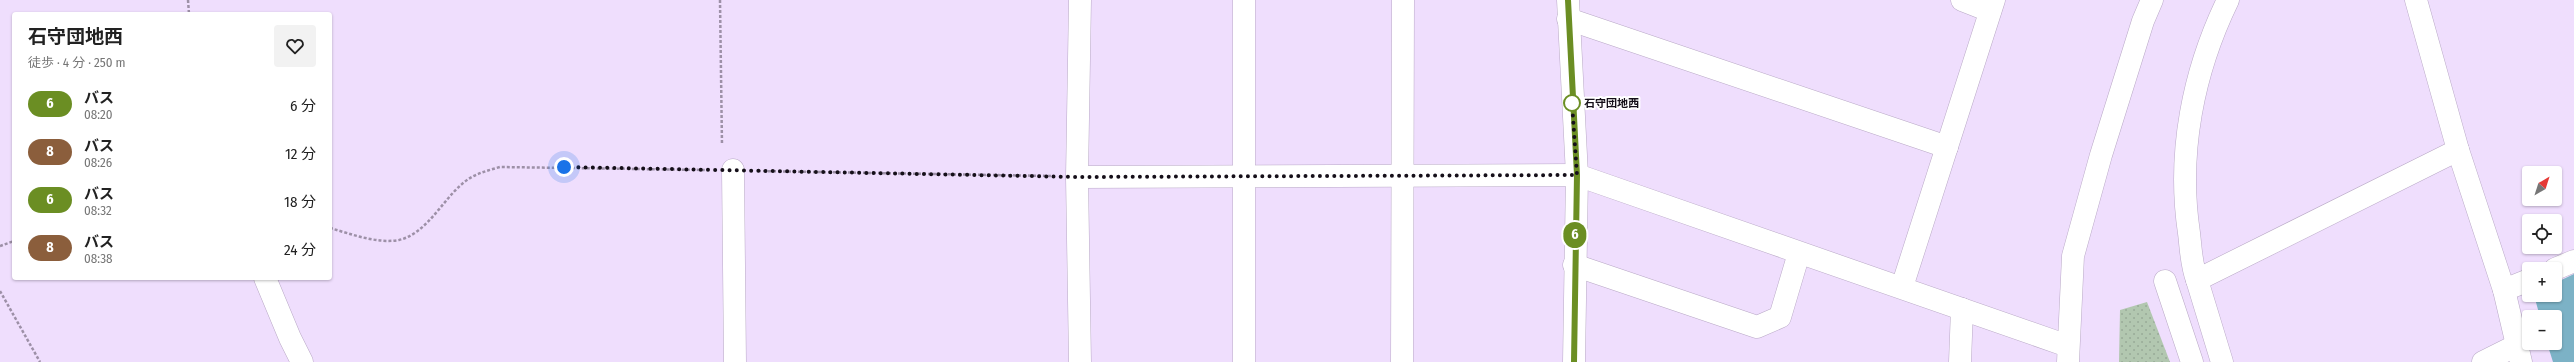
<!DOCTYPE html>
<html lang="ja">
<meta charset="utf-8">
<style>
:root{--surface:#fff;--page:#f2f2f2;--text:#222;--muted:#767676}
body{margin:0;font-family:"Fira Sans Condensed","Noto Sans JP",sans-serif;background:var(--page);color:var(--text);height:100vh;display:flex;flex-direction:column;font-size:15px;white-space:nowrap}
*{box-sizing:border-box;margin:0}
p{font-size:13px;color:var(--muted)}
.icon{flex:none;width:22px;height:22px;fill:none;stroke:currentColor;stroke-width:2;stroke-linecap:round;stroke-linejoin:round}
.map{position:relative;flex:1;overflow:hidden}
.sheet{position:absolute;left:12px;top:12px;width:320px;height:268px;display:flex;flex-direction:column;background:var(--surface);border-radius:4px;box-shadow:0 1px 3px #0004}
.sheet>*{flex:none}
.badge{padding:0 8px;border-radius:13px;font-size:14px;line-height:26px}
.needle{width:26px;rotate:39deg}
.controls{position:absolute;left:2522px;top:166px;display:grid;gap:8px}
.controls a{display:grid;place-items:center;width:40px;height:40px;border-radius:4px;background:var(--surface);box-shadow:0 1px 3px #0004;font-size:20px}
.you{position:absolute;width:20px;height:20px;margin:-10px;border:3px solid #fff;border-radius:50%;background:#1a73e8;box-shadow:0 0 0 6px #1a73e833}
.map>.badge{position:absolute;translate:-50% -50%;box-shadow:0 0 0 2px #fff}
.round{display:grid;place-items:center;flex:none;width:42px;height:42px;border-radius:4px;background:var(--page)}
.headline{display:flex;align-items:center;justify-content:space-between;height:68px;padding:0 16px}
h1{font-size:19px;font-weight:700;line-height:30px}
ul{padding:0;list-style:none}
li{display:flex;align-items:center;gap:12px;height:48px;padding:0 16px}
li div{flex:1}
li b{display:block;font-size:15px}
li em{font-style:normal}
li .badge{min-width:44px;font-weight:700;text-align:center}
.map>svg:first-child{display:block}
.park{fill:url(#park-dots)}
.water{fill:#7cb2c6}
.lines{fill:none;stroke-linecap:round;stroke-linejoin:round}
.minor-casing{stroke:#b9a9c6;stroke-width:23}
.tertiary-casing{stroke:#b9a9c6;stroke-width:23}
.path{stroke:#9d90a7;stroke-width:2.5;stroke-dasharray:3 2;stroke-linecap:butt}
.minor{stroke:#fff;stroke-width:22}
.tertiary{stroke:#fff;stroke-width:22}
.line-casing{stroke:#fff;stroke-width:9}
.line{stroke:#6b8e23;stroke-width:6}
.walk{stroke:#150f19;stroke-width:4;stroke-dasharray:0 7.2}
.stop-dot{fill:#fff;stroke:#6b8e23;stroke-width:2}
.labels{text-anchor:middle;stroke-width:4;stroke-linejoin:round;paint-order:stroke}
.stop-label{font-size:11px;font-weight:bold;fill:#150f19;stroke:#fff;text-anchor:start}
</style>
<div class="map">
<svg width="2574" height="362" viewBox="0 0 2574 362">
<defs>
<pattern id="park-dots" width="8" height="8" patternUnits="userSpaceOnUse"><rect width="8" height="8" fill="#b2c7b0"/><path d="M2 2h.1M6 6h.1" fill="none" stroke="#98aa97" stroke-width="1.8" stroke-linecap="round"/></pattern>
</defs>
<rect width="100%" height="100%" fill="#efdefd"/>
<!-- park -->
<polygon class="park" points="2147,302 2170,362 2119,362 2120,310"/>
<!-- water -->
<polygon class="water" points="2574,274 2574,362 2553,362 2547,343 2555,343 2555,317 2540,317 2534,295 2555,295 2555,283"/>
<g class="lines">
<defs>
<g id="minor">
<polyline points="1244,0 1244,362"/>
<polyline points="1962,0 1990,11"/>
<path d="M2228,0C2193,72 2177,153 2189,233C2191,249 2191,264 2197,280L2458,150"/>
<polyline points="2416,0 2458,150 2504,290 2521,362"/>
<polyline points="1568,19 1947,147"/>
<polyline points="733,170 735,362"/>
<polyline points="1077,177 1577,175 2068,346"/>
<polyline points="1574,265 1757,327 1780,317 1799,253"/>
<polyline points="2555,269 2574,261"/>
<polyline points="265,278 290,338 302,362"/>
<polyline points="2197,280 2222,362"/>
<polyline points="2165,281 2192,362"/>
<polyline points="1902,287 1994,0"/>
<polyline points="2504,290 2529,280"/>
<polyline points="1080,362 1077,177 1080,0"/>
<polyline points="1402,362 1403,0"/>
<polyline points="1960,362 1962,309"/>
<polyline points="2068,362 2073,256 2101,155 2143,21 2152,0"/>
<polyline points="2483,362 2517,345"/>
</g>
<polyline id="tertiary" points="1568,0 1577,175 1574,362"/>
</defs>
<!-- minor casing -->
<use href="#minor" class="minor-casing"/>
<!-- tertiary casing -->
<use href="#tertiary" class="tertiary-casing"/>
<!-- path -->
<g class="path">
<polyline points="188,0 189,14"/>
<polyline points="720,0 722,145"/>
<polyline points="758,171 1051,176"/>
<path d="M330,228C351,234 377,244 399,240C426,234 442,201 462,184C473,174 486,171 500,167L707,170"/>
<polyline points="0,246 14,241"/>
<polyline points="0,291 40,362"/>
</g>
<!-- minor -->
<use href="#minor" class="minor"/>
<!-- tertiary -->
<use href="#tertiary" class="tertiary"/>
</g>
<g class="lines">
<defs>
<polyline id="line" points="1568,0 1577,175 1574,362"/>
</defs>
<!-- line casing -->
<use href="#line" class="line-casing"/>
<!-- line -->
<use href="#line" class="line"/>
<!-- walk -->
<polyline class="walk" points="564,167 1077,177 1577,175 1572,103"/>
</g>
<!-- markers -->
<circle class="stop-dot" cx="1572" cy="103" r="8"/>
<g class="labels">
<!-- stop labels -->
<g class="stop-label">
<text x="1584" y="107">石守団地西</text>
</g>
</g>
</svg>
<div class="controls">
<a><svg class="needle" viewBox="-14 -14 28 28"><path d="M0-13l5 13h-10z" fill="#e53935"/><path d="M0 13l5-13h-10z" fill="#767676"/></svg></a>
<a><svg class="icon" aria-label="locate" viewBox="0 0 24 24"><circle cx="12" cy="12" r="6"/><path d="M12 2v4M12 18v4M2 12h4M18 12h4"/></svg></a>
<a>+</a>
<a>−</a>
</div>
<div class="you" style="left:564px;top:167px"></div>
<b class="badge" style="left:1575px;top:235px;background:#6b8e23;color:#fff">6</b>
<section class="sheet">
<div class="headline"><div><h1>石守団地西</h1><p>徒歩 · 4 分 · 250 m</p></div><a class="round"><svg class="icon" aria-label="heart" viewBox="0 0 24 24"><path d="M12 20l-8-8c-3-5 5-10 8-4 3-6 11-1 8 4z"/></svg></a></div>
<ul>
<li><span class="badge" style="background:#6b8e23;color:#fff">6</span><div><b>バス</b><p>08:20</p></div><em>6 分</em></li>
<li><span class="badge" style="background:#8b5e3c;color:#fff">8</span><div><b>バス</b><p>08:26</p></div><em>12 分</em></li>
<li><span class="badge" style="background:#6b8e23;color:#fff">6</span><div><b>バス</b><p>08:32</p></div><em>18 分</em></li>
<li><span class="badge" style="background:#8b5e3c;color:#fff">8</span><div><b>バス</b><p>08:38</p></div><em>24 分</em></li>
</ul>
</section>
</div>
